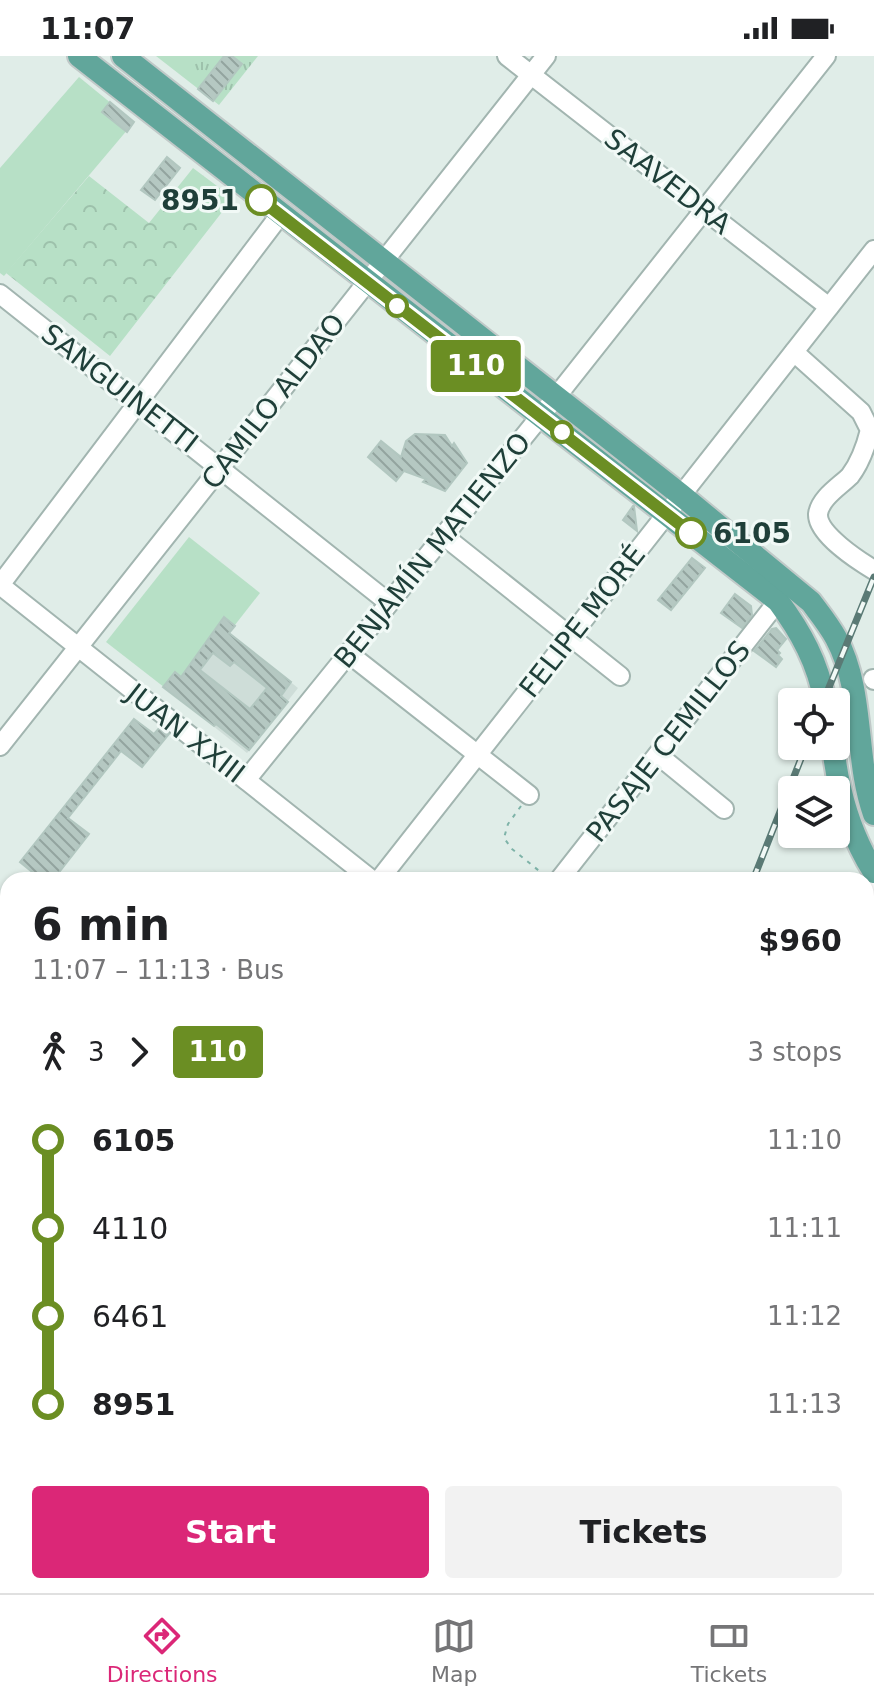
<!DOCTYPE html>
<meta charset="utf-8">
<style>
:root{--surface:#fff;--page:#f2f2f2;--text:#202124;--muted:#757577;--line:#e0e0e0;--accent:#db2777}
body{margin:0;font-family:"DejaVu Sans",sans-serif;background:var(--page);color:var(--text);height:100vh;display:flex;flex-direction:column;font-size:30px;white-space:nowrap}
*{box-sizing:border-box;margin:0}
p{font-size:26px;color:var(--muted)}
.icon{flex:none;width:44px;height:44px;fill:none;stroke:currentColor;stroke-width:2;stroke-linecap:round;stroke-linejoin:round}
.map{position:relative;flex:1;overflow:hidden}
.sheet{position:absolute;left:0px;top:816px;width:874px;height:722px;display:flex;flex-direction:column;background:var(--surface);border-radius:24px 24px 0 0;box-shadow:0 2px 6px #0004}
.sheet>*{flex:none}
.badge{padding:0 16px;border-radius:6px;font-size:28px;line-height:52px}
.fabs{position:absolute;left:778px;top:632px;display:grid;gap:16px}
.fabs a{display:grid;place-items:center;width:72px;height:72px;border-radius:8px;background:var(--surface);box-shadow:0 2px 6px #0004;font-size:40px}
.map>.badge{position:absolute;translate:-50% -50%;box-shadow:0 0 0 4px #fff}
.legs{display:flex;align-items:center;gap:12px;height:88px;padding:0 32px;font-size:26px}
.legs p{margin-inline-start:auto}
.overview{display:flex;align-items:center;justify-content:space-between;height:136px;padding:0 32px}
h1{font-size:44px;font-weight:800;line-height:60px}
.primary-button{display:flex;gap:16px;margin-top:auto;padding:16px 32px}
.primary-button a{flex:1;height:92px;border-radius:8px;background:var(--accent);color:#fff;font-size:32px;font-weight:800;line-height:92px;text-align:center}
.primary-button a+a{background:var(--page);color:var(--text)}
ul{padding:0 32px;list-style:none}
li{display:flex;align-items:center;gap:28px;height:88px;font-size:30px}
li i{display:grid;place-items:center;width:12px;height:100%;margin:0 10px;background:currentColor}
li i::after{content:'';width:20px;height:20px;margin:-10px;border:6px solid;border-radius:50%;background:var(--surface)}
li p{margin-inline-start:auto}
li:first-child i{background:linear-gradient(#0000 50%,currentColor 0)}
li:last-child i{background:linear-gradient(currentColor 50%,#0000 0)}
.status{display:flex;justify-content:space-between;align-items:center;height:56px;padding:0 40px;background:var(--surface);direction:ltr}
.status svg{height:22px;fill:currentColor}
.dock{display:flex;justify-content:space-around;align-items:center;height:112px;border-top:2px solid var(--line);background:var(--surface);font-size:22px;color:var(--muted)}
.dock a{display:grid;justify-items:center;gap:4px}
.dock .on{color:var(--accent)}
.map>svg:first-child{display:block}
.built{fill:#ceddd8}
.grass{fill:url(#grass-tufts)}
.park{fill:url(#park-crowns)}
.pitch{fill:#b7e0c6}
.building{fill:url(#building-back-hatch);stroke:#b2c7c0;stroke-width:2;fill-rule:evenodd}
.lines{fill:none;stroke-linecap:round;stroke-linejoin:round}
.minor-casing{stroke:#a2b5b0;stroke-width:22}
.major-casing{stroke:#c0c9c8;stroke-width:26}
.path{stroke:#7eb3a8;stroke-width:2;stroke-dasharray:4 6;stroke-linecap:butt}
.minor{stroke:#fff;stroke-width:18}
.major{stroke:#61a69b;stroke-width:22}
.rail-casing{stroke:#5a7a75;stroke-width:7}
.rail{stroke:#f1f9f6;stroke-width:4;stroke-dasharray:12;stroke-linecap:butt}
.line-1-casing{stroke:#fff;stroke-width:18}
.line-1{stroke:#6b8e23;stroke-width:12}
.stop-1-dot{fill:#fff;stroke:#6b8e23;stroke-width:4}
.labels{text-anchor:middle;stroke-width:6;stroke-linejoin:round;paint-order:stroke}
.street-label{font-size:28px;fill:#1f3f39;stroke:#f1f9f6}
.stop-label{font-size:28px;font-weight:bold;fill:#1f3f39;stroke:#f1f9f6;text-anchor:end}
</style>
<div class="status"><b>11:07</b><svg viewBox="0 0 49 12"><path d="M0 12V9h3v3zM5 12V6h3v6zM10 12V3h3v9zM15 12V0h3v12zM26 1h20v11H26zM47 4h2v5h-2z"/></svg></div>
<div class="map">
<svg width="874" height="1537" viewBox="0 0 874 1537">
<defs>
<pattern id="grass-tufts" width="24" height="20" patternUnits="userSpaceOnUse" patternTransform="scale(2)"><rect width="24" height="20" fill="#b7e0c6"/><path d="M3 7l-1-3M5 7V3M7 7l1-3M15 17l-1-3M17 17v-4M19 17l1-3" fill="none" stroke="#9dc1ab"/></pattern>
<pattern id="park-crowns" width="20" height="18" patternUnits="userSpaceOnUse" patternTransform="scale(2)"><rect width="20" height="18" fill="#b7e0c6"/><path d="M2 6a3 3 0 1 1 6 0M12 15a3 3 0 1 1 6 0" fill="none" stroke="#9dc1ab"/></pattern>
<pattern id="building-back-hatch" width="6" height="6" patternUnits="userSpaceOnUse" patternTransform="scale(2)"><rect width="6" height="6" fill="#b5c8c2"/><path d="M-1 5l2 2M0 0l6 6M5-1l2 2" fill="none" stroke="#93a49f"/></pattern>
</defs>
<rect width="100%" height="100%" fill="#e0ede8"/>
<!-- built -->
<polygon class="built" points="229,577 298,632 247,697 178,642"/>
<!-- grass -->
<polygon class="grass" points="156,0 258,0 219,49"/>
<!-- park -->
<polygon class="park" points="193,112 233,142 110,300 6,217 89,120 149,167"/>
<!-- pitch -->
<g class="pitch">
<polygon points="79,21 134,66 4,220 0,217 0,112"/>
<polygon points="189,481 260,537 178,642 106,586"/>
</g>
<!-- building -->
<g class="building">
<polygon points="224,0 232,0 242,8 213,45 198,33"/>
<polygon points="110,46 134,66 127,76 102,56"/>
<polygon points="167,101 180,112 155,144 141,134"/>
<polygon points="415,378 445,379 452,390 454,387 467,407 445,435 423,426 426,423 404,415 396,425 368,401 381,385 401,401 406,385"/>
<polygon points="633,450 634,450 637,475 623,464"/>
<polygon points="692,502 705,512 671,554 658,544"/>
<polygon points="735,538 751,550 752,559 742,572 721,557"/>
<path d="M224,561L235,570L229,577L291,626L281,640L288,646L249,694L216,668L214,670L163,631L175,616L181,621ZM213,597L230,610L234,606L267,632L250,653L200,614Z"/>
<polygon points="776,572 786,583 777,594 780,597 778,599 782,603 776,611 754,595 772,573"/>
<polygon points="134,663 154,678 160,671 169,678 142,711 121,695 68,762 89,778 53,824 42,824 20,806"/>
</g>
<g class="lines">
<defs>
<g id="minor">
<polyline points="507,0 829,251"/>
<polyline points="0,238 389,547"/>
<path d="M794,296L861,356L870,374C866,390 860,407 850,420C840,430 820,442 818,458C817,478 859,505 874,514"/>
<polyline points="444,480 620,620"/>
<polyline points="0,529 372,824"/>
<polyline points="0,529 280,159"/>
<polyline points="348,597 529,739"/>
<polyline points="873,623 874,624"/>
<polyline points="0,690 546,0"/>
<polyline points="658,699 724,753"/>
<polyline points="246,724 556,341 826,0"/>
<polyline points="379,824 874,194"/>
<polyline points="559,824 778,545"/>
<polyline points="866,841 874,824"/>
<polyline points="0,901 8,907"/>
<polyline points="866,1002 874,1013"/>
<polyline points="0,1103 8,1093"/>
<polyline points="866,1156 874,1150"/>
<polyline points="866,1172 874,1182"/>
<polyline points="866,1357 874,1367"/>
<polyline points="0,1363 8,1350"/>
<polyline points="0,1420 8,1425"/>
<polyline points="154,1530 161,1537"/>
<polyline points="534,1530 542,1537"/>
<polyline points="850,1530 855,1537"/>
<polyline points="39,1537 43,1530"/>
<polyline points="260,1537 267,1530"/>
<polyline points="348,1537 355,1530"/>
<polyline points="591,1537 594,1530"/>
</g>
<g id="major">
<path d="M79,0L778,545C801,576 818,607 825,646"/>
<path d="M123,0L681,439L811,546C820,558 829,569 836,582C865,636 854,702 874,758"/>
<path d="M833,690C838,735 849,777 874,816"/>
<polyline points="866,1441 874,1435"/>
<polyline points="866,1473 874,1467"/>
<polyline points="743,1537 752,1530"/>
<polyline points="785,1537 794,1530"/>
</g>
</defs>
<!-- minor casing -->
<use href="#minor" class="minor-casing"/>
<!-- major casing -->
<use href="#major" class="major-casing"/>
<!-- path -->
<g class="path">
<polyline points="837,660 840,673"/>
<polyline points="521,750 508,768 504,782 512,793 543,818"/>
</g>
<!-- minor -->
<use href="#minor" class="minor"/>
<!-- major -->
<use href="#major" class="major"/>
<defs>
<g id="rail">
<polyline points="823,646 874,521"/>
<polyline points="753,824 806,690"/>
<polyline points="459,1537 463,1530"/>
</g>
</defs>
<!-- rail casing -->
<use href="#rail" class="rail-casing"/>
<!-- rail -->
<use href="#rail" class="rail"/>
</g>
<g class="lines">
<defs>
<polyline id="line-1" points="261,144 691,477"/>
</defs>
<!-- line-1 casing -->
<use href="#line-1" class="line-1-casing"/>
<!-- line-1 -->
<use href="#line-1" class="line-1"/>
</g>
<!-- markers -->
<g class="stop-1-dot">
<circle cx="261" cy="144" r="14"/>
<circle cx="397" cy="250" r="10"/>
<circle cx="562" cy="376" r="10"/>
<circle cx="691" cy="477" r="14"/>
</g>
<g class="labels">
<!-- street labels -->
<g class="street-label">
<text transform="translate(668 125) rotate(38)" y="10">SAAVEDRA</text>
<text transform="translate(120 332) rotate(38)" y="10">SANGUINETTI</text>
<text transform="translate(273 345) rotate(-52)" y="10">CAMILO ALDAO</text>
<text transform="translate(432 494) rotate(-51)" y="10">BENJAMÍN MATIENZO</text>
<text transform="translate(582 565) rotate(-52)" y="10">FELIPE MORÉ</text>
<text transform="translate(186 677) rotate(38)" y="10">JUAN XXIII</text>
<text transform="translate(668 685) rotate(-52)" y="10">PASAJE CEMILLOS</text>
</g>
<!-- stop labels -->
<g class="stop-label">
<text x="239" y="154">8951</text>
<text x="713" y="487" text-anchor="start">6105</text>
</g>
</g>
</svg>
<div class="fabs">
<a><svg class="icon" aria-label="locate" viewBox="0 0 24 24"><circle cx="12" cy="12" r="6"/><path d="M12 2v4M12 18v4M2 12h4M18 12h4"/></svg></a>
<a><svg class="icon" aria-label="layers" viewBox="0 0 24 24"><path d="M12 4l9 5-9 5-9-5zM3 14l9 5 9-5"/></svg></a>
</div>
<b class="badge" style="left:476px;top:310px;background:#6b8e23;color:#fff">110</b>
<section class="sheet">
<div class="overview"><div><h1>6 min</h1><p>11:07 – 11:13 · Bus</p></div><b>$960</b></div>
<div class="legs"><svg class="icon" aria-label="walk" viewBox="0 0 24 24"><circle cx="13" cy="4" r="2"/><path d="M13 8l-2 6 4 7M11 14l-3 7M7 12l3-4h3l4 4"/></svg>3<svg class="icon" aria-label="forward" viewBox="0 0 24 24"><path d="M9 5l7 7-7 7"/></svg><b class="badge" style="background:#6b8e23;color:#fff">110</b><p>3 stops</p></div>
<ul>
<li><i style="color:#6b8e23"></i><b>6105</b><p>11:10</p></li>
<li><i style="color:#6b8e23"></i><span>4110</span><p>11:11</p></li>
<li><i style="color:#6b8e23"></i><span>6461</span><p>11:12</p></li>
<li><i style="color:#6b8e23"></i><b>8951</b><p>11:13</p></li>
</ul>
<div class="primary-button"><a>Start</a><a>Tickets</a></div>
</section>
</div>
<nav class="dock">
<a class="on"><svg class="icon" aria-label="directions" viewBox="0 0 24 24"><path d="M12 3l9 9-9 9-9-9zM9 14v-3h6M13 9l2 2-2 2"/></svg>Directions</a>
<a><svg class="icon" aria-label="map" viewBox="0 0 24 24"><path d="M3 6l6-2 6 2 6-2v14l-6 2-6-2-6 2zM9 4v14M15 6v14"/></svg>Map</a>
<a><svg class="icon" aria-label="tickets" viewBox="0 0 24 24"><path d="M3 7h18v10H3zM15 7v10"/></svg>Tickets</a>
</nav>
